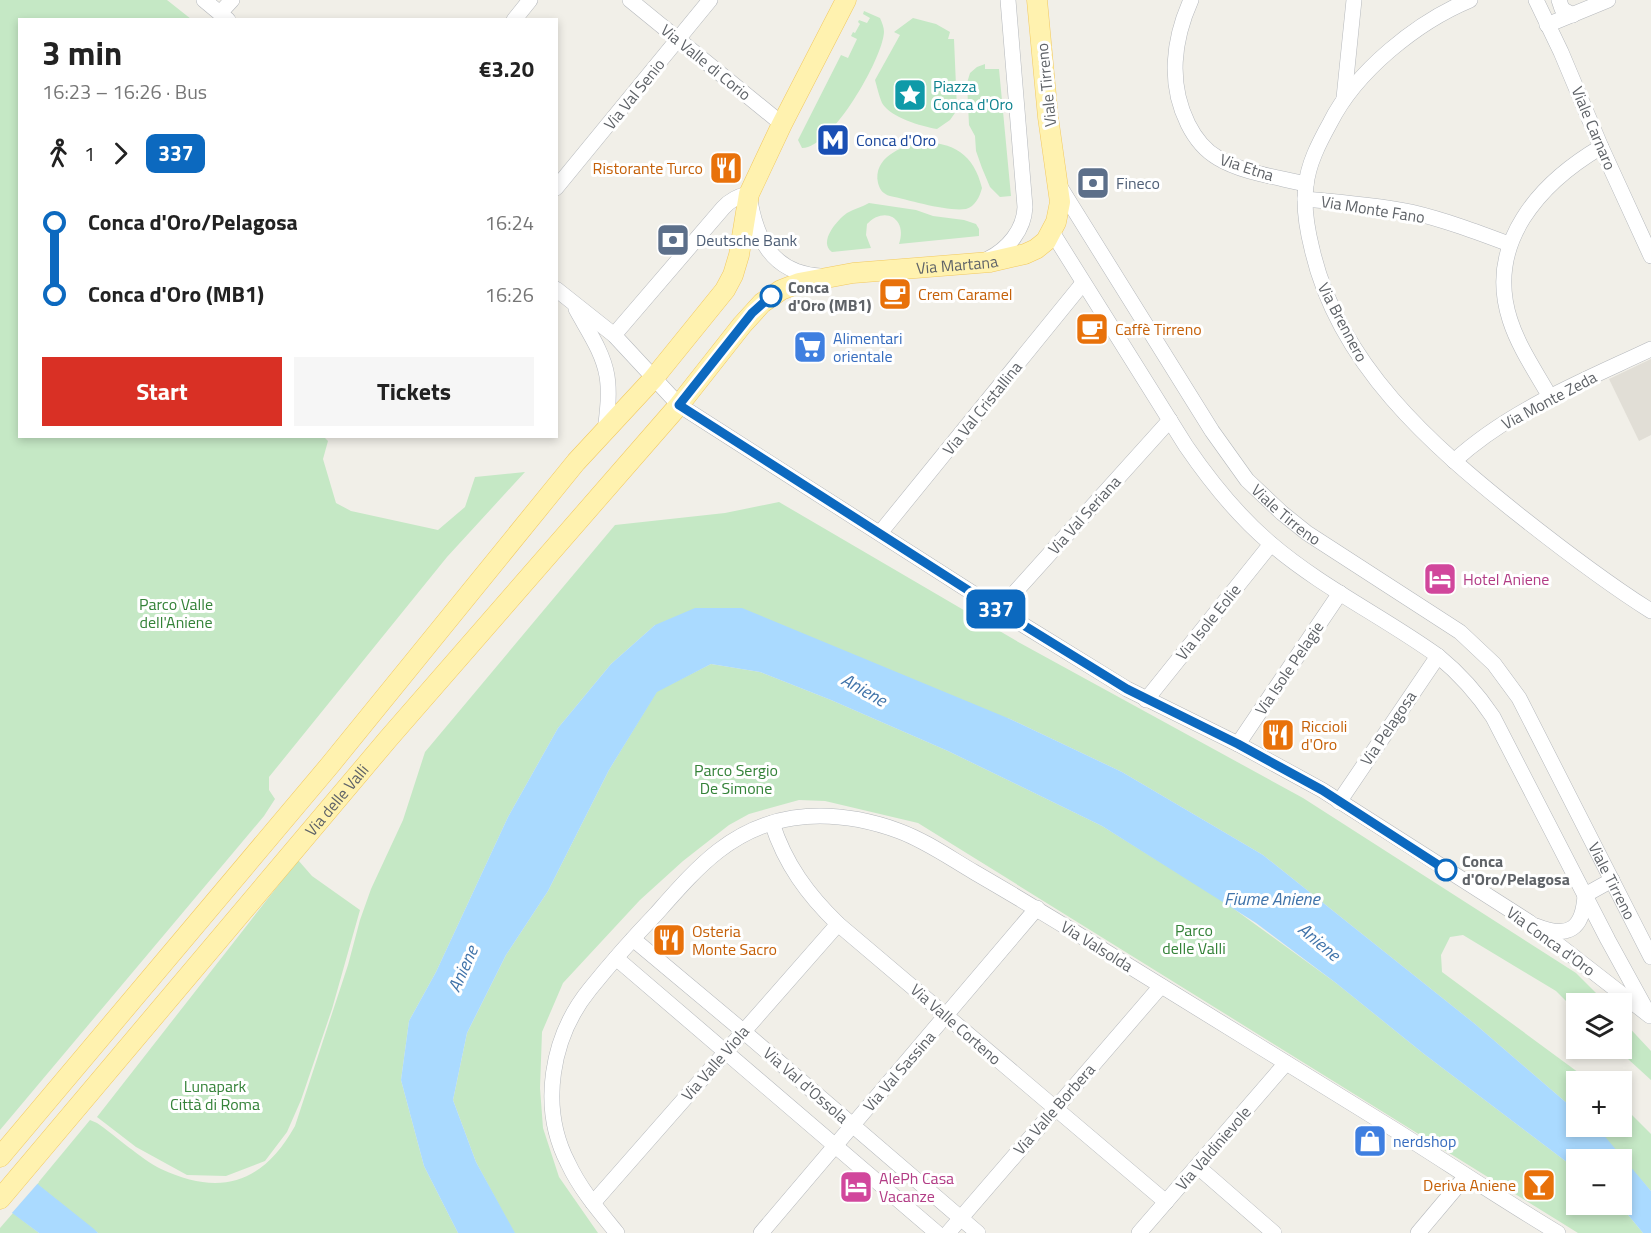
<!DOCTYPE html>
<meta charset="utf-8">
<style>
:root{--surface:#fff;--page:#f6f6f6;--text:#222;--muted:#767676;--accent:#d93025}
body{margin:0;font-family:"Titillium Web",sans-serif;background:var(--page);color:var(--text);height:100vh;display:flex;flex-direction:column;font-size:22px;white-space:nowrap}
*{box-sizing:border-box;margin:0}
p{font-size:20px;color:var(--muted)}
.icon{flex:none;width:33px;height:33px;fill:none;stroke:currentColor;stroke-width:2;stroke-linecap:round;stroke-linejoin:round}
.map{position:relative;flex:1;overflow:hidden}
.drawer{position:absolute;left:18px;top:18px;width:540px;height:420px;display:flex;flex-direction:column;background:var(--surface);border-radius:0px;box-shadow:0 3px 9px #0003}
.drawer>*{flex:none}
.badge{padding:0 12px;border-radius:9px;font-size:21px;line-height:39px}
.fabs{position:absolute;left:1566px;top:993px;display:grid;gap:12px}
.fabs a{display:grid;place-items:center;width:66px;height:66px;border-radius:0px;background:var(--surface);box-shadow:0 3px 9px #0003;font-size:30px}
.map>.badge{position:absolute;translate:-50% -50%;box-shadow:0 0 0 3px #fff}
.legs{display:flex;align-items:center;gap:9px;height:66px;padding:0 24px;font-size:20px}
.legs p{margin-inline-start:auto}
.summary{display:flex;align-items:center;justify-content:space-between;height:102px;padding:0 24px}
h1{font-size:33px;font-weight:700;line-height:45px}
.button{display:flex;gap:12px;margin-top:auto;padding:12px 24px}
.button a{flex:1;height:69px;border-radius:0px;background:var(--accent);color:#fff;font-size:24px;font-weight:700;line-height:69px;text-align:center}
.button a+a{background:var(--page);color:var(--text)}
ul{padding:0 24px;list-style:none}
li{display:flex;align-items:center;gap:21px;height:72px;font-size:22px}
li i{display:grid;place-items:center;width:9px;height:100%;margin:0 8px;background:currentColor}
li i::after{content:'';width:15px;height:15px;margin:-8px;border:4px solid;border-radius:50%;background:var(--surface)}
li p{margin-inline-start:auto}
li:first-child i{background:linear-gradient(#0000 50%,currentColor 0)}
li:last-child i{background:linear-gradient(currentColor 50%,#0000 0)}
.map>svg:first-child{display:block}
.education{fill:#e1ded6}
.green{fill:#c5e8c5}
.water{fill:#aadaff}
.pier{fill:#f1efe8}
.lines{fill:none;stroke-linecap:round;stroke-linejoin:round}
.minor-casing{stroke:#b5b8bc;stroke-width:16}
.major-casing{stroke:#f2c960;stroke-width:21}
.minor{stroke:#fff;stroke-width:15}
.major{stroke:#fff2af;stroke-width:20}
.line-1-casing{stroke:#fff;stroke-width:14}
.line-1{stroke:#0c69bf;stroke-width:9}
.stop-1-dot{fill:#fff;stroke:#0c69bf;stroke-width:3}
.labels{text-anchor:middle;stroke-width:6;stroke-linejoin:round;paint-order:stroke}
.street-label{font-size:16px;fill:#5f6368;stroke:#fff}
.culture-label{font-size:16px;fill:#0d838f;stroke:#fff;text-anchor:start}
.transit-label{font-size:16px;fill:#164399;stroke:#fff;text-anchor:start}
.food-label{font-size:16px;fill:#c56008;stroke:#fff;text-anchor:start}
.service-label{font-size:16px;fill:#4e5e75;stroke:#fff;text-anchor:start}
.stop-label{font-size:16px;font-weight:bold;fill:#5f6368;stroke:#fff;text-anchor:start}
.shop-label{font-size:16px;fill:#366cbe;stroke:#fff;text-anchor:start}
.hotel-label{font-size:16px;fill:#b23c85;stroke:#fff;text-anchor:start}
.park-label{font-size:16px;fill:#348238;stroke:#fff}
.water-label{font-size:18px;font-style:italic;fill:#4174aa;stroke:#fff}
</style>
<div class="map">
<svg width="1651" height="1233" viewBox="0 0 1651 1233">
<rect width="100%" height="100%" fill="#f1efe8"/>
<!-- education -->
<polygon class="education" points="1651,359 1651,435 1639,441 1609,379"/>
<!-- green -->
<g class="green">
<polygon points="0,0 167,0 191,19 20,20 20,436 324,437 328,441 323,459 336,503 351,511 438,530 465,507 475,477 525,472 447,557 269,777 269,790 275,799 264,816 0,1130"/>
<path d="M864,11L880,18C882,23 884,27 884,32C883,58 831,149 802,148L798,140L841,55L848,58L857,39L851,36L853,32L855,33L860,24L858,22L859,20L867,23L870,18L863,14Z"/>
<path d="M913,18L936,24L950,32L948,39H954L957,110L950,120L937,129C921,126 891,118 882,103C879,96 877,87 875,80L900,35L894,32Z"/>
<polygon points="985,64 985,69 999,69 1011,196 1000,197 990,187 982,168 976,151 975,136 969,125 967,83 970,73 977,67"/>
<path d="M920,142C953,142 974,154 982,188C980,196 975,207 966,209C948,212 909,200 890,196C883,194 880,190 878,183C873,158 900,147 920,142Z"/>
<path d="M869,203L916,210L933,216L964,220L976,224L979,229V236L899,244C908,219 885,205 867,224L866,235L871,248L832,252C818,242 837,220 847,213C854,209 862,207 869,203Z"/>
<path d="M779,502L1020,643L1303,798L1576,973L1606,1003L1576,1004V1011L1556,991L1463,935L1450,937L1441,955L1442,972L1590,1081L1576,1082V1111L1475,1024L1263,855L1122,772L1010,719L655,625L611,664L558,728L508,817L436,972L409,1021L401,1080L424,1166L458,1233H98L37,1184L90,1120L97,1123C116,1136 141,1159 161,1169C221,1197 263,1183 295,1126L348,965L360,920L371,889L403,820L425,752L615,525L725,513Z"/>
<polygon points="711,664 760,672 831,700 948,751 1102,826 1223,901 1336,983 1424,1054 1576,1169 1576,1204 1620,1205 1643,1233 1578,1233 918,823 825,801 799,800 749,814 729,825 683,861 640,900 563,983 542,1032 540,1088 543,1128 559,1177 598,1233 514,1233 476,1162 453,1100 467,1033 506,955 548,891 609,770 657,691"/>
<polygon points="298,860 312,876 360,910 332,1009 301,1100 287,1132 265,1161 226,1176 187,1175 136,1147 97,1117"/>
<polygon points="1622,1020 1651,1051 1651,1080 1617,1049 1622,1048"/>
<polygon points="1622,1105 1651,1134 1651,1191 1594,1127 1622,1126"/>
<polygon points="13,1213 39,1233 0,1233 0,1228"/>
</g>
<!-- water -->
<g class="water">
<polygon points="695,608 742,608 1010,719 1122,772 1263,855 1475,1024 1576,1111 1576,1126 1594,1127 1602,1133 1651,1191 1651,1233 1643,1233 1620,1205 1622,1160 1576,1160 1576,1169 1424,1054 1336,983 1256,923 1102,826 948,751 831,700 760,672 711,664 657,692 609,770 548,891 506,955 467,1033 453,1100 476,1162 515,1233 458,1233 424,1166 401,1080 409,1021 436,972 508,817 558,728 611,664 655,625"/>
<polygon points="0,1154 94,1229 98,1233 39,1233 0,1204"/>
</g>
<!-- pier -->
<polygon class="pier" points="0,1151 39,1182 11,1214 0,1208"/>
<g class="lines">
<defs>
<g id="minor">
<polyline points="204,0 228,20"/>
<polyline points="630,0 782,124"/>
<path d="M1191,0C1173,40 1168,84 1188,124C1195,138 1204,150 1218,158C1243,173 1277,177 1306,184"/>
<path d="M1470,0C1417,22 1356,71 1330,123C1319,143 1308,164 1306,186C1303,207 1307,229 1312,249C1338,364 1431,445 1519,515C1562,549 1605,582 1651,611"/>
<polyline points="1536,0 1561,52 1601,147 1651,256"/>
<polyline points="1559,0 1562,9 1573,15"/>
<polyline points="220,13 232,0"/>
<polyline points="514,20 530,0"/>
<polyline points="1547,25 1608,0"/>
<polyline points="1344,98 1354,0"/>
<path id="s1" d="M1060,187L1212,431L1247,480L1282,513L1307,533L1460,632L1494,664L1519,698L1651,957"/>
<polyline points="556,188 710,0"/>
<path d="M1305,199C1340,202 1376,205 1411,212C1445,220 1477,232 1509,244"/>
<path d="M1052,232L1186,446C1210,481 1237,515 1270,543C1321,587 1384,617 1438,656C1460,674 1477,693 1493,717L1608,940L1647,1011"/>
<path d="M988,259C1008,249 1024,230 1025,207L1008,0"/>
<polyline points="556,289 614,335 679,405 999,610 1127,689 1238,744 1322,790 1529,922 1650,1016"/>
<path d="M576,309C588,331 603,352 607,376C610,395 607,414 605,432"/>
<path d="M614,335L723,208C730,200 738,196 749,194C755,237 771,273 820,276"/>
<path d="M1550,397C1536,372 1519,348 1510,320C1485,243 1540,183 1601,147"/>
<path d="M1454,461C1510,410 1583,381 1651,349"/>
<polyline points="880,533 1083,283"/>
<polyline points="999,610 1170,420"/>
<polyline points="1146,700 1271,544"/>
<polyline points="1238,744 1340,593"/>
<polyline points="1339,802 1438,656"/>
<path d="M772,823C785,864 808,895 838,924L1166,1202"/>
<polyline points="1585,895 1612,880"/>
<path d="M1536,926C1569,939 1583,929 1585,895"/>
<polyline points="633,939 743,1031 978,1233"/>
<polyline points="616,958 937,1233"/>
<polyline points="1197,1166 1274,1233"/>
<polyline points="593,1203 838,924"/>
<path d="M617,1233C599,1211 580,1189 568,1163C539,1107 551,1037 590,989C611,963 633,938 656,914C696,869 730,828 793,818C828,813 866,819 899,831C926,841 950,858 974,872C1024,901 1072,930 1121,961C1212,1018 1304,1073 1395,1130C1449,1164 1503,1200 1558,1233"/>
<polyline points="761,1233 1037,908"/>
<polyline points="948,1233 1161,986"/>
<polyline points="1139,1233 1286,1063"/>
<polyline points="1418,1233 1466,1176"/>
</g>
<g id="major">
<polyline points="0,1157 330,765 576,462 653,379 725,290 733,275 739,255 749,194 782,124 846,0"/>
<path id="s2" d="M0,1199L388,739L679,405L742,325L762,303L781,290L799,283L853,273L990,262L1025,254L1036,249L1046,241L1056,222L1060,202L1048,117L1037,0"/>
</g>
</defs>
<!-- minor casing -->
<use href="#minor" class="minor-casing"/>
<!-- major casing -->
<use href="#major" class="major-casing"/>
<!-- minor -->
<use href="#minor" class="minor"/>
<!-- major -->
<use href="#major" class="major"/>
</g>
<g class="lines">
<defs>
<polyline id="line-1" points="771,296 752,313 679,405 999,610 1127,689 1238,744 1322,790 1446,870"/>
</defs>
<!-- line-1 casing -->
<use href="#line-1" class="line-1-casing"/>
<!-- line-1 -->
<use href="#line-1" class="line-1"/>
</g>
<!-- icons -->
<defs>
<symbol id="sight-square" viewBox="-11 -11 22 22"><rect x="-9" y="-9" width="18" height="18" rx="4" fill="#0f9aa8" stroke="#fff"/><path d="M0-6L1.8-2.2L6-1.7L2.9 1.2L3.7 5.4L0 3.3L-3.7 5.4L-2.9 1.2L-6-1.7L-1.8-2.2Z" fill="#fff"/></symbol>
<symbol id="metro-square" viewBox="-11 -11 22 22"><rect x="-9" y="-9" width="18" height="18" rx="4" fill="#1a4fb4" stroke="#fff"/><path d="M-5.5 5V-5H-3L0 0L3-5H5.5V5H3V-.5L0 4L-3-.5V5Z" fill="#fff"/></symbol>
<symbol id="restaurant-square" viewBox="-11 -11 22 22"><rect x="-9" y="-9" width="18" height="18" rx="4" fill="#e8710a" stroke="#fff"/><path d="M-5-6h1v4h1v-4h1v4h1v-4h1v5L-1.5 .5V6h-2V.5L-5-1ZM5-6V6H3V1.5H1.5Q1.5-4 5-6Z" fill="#fff"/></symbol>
<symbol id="bank-square" viewBox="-11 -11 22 22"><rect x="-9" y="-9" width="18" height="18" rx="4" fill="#5c6f8a" stroke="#fff"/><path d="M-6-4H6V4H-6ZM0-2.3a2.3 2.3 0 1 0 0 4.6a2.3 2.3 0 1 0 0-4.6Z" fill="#fff"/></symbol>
<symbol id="cafe-square" viewBox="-11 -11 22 22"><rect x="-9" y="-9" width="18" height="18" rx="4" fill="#e8710a" stroke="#fff"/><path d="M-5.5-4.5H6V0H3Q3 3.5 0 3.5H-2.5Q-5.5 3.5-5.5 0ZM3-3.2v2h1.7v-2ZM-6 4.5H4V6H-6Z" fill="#fff"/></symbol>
<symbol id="supermarket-square" viewBox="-11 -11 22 22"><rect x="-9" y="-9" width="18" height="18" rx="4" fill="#3f7fe0" stroke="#fff"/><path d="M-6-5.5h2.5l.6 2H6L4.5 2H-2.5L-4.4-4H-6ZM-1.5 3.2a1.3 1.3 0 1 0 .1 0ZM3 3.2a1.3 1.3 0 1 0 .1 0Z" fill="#fff"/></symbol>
<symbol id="hotel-square" viewBox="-11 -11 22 22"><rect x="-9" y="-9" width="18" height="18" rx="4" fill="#d1479c" stroke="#fff"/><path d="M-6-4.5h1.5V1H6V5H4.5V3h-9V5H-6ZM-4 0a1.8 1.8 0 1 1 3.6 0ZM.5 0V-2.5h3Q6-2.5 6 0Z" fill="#fff"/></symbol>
<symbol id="shop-square" viewBox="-11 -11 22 22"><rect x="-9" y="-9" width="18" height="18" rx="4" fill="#3f7fe0" stroke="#fff"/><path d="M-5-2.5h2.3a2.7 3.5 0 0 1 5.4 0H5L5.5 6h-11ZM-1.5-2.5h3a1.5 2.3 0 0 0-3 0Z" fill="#fff"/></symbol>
<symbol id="bar-square" viewBox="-11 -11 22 22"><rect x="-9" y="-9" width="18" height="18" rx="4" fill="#e8710a" stroke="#fff"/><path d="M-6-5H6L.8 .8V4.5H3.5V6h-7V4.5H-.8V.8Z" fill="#fff"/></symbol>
</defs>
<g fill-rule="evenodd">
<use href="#sight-square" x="891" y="76" width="38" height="38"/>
<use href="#metro-square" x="814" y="121" width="38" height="38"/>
<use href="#restaurant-square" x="707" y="149" width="38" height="38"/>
<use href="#bank-square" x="1074" y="164" width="38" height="38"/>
<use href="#bank-square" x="654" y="221" width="38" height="38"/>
<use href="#cafe-square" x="876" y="275" width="38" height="38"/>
<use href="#cafe-square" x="1073" y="310" width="38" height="38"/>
<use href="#supermarket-square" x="791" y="328" width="38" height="38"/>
<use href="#hotel-square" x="1421" y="560" width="38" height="38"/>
<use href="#restaurant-square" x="1259" y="716" width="38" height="38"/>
<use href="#restaurant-square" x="650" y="921" width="38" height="38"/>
<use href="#shop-square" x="1351" y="1122" width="38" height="38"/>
<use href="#bar-square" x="1520" y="1166" width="38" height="38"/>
<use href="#hotel-square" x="837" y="1168" width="38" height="38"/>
</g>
<!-- markers -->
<g class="stop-1-dot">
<circle cx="771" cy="296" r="10"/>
<circle cx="1446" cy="870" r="10"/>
</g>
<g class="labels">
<!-- street labels -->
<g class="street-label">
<text transform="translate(706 62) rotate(39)" y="6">Via Valle di Corio</text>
<text transform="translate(1046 85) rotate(-96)" y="6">Viale Tirreno</text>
<text transform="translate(634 94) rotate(-51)" y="6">Via Val Senio</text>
<text transform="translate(1594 128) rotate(67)" y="6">Viale Carnaro</text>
<text transform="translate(1247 167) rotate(18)" y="6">Via Etna</text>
<text transform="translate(1373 209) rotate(9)" y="6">Via Monte Fano</text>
<text dy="6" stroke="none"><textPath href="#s2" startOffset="1378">Via Martana</textPath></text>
<text transform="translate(1343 322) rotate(62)" y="6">Via Brennero</text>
<text transform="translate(1549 400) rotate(-28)" y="6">Via Monte Zeda</text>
<text transform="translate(982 408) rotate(-51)" y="6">Via Val Cristallina</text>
<text dy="6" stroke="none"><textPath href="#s1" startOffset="400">Viale Tirreno</textPath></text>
<text transform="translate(1084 515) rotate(-48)" y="6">Via Val Seriana</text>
<text transform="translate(1208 622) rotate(-51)" y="6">Via Isole Eolie</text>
<text transform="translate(1289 668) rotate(-56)" y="6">Via Isole Pelagie</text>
<text transform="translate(1388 728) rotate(-56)" y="6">Via Pelagosa</text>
<text dy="6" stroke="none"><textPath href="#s2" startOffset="522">Via delle Valli</textPath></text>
<text dy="6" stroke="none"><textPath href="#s1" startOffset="904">Viale Tirreno</textPath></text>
<text transform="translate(1551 941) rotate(36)" y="6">Via Conca d'Oro</text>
<text transform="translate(1097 946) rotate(32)" y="6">Via Valsolda</text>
<text transform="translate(956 1024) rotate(41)" y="6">Via Valle Corteno</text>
<text transform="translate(715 1063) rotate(-49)" y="6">Via Valle Viola</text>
<text transform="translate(899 1071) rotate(-49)" y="6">Via Val Sassina</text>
<text transform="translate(806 1085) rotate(41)" y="6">Via Val d'Ossola</text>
<text transform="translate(1054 1109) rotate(-49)" y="6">Via Valle Borbera</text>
<text transform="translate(1213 1148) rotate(-49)" y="6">Via Valdinievole</text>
</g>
<!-- culture labels -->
<g class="culture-label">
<text x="933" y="92">Piazza<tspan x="933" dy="18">Conca d'Oro</tspan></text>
</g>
<!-- transit labels -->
<g class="transit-label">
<text x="856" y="146">Conca d'Oro</text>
</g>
<!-- food labels -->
<g class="food-label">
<text x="703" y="174" text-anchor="end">Ristorante Turco</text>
<text x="918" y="300">Crem Caramel</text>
<text x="1115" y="335">Caffè Tirreno</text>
<text x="1301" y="732">Riccioli<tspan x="1301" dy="18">d'Oro</tspan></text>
<text x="692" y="937">Osteria<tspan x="692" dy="18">Monte Sacro</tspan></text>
<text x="1516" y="1191" text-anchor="end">Deriva Aniene</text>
</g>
<!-- service labels -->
<g class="service-label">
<text x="1116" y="189">Fineco</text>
<text x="696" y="246">Deutsche Bank</text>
</g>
<!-- stop labels -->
<g class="stop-label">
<text x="788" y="293">Conca<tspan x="788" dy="18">d'Oro (MB1)</tspan></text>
<text x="1462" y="867">Conca<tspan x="1462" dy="18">d'Oro/Pelagosa</tspan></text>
</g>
<!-- shop labels -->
<g class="shop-label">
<text x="833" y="344">Alimentari<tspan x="833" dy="18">orientale</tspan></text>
<text x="1393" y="1147">nerdshop</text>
</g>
<!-- hotel labels -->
<g class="hotel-label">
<text x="1463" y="585">Hotel Aniene</text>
<text x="879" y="1184">AlePh Casa<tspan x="879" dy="18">Vacanze</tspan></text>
</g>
<!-- park labels -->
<g class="park-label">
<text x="176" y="610">Parco Valle<tspan x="176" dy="18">dell'Aniene</tspan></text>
<text x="736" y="776">Parco Sergio<tspan x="736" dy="18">De Simone</tspan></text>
<text x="1194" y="936">Parco<tspan x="1194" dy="18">delle Valli</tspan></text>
<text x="215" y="1092">Lunapark<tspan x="215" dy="18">Città di Roma</tspan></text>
</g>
<!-- water labels -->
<g class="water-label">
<text transform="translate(864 690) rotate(30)" y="6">Aniene</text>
<text x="1272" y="905">Fiume Aniene</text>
<text transform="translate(1319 942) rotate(40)" y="6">Aniene</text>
<text transform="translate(463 969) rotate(-66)" y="6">Aniene</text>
</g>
</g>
</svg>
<div class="fabs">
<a><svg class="icon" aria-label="layers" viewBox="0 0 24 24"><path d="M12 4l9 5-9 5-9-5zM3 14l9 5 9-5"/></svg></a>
<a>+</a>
<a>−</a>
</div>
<b class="badge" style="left:996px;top:609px;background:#0c69bf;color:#fff">337</b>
<section class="drawer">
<div class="summary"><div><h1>3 min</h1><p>16:23 – 16:26 · Bus</p></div><b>€3.20</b></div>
<div class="legs"><svg class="icon" aria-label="walk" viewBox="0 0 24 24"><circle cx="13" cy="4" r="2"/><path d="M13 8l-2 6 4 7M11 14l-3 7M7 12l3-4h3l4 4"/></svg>1<svg class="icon" aria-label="forward" viewBox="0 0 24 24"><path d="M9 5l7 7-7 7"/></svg><b class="badge" style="background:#0c69bf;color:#fff">337</b></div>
<ul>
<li><i style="color:#0c69bf"></i><b>Conca d'Oro/Pelagosa</b><p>16:24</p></li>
<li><i style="color:#0c69bf"></i><b>Conca d'Oro (MB1)</b><p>16:26</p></li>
</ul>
<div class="button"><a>Start</a><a>Tickets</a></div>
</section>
</div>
